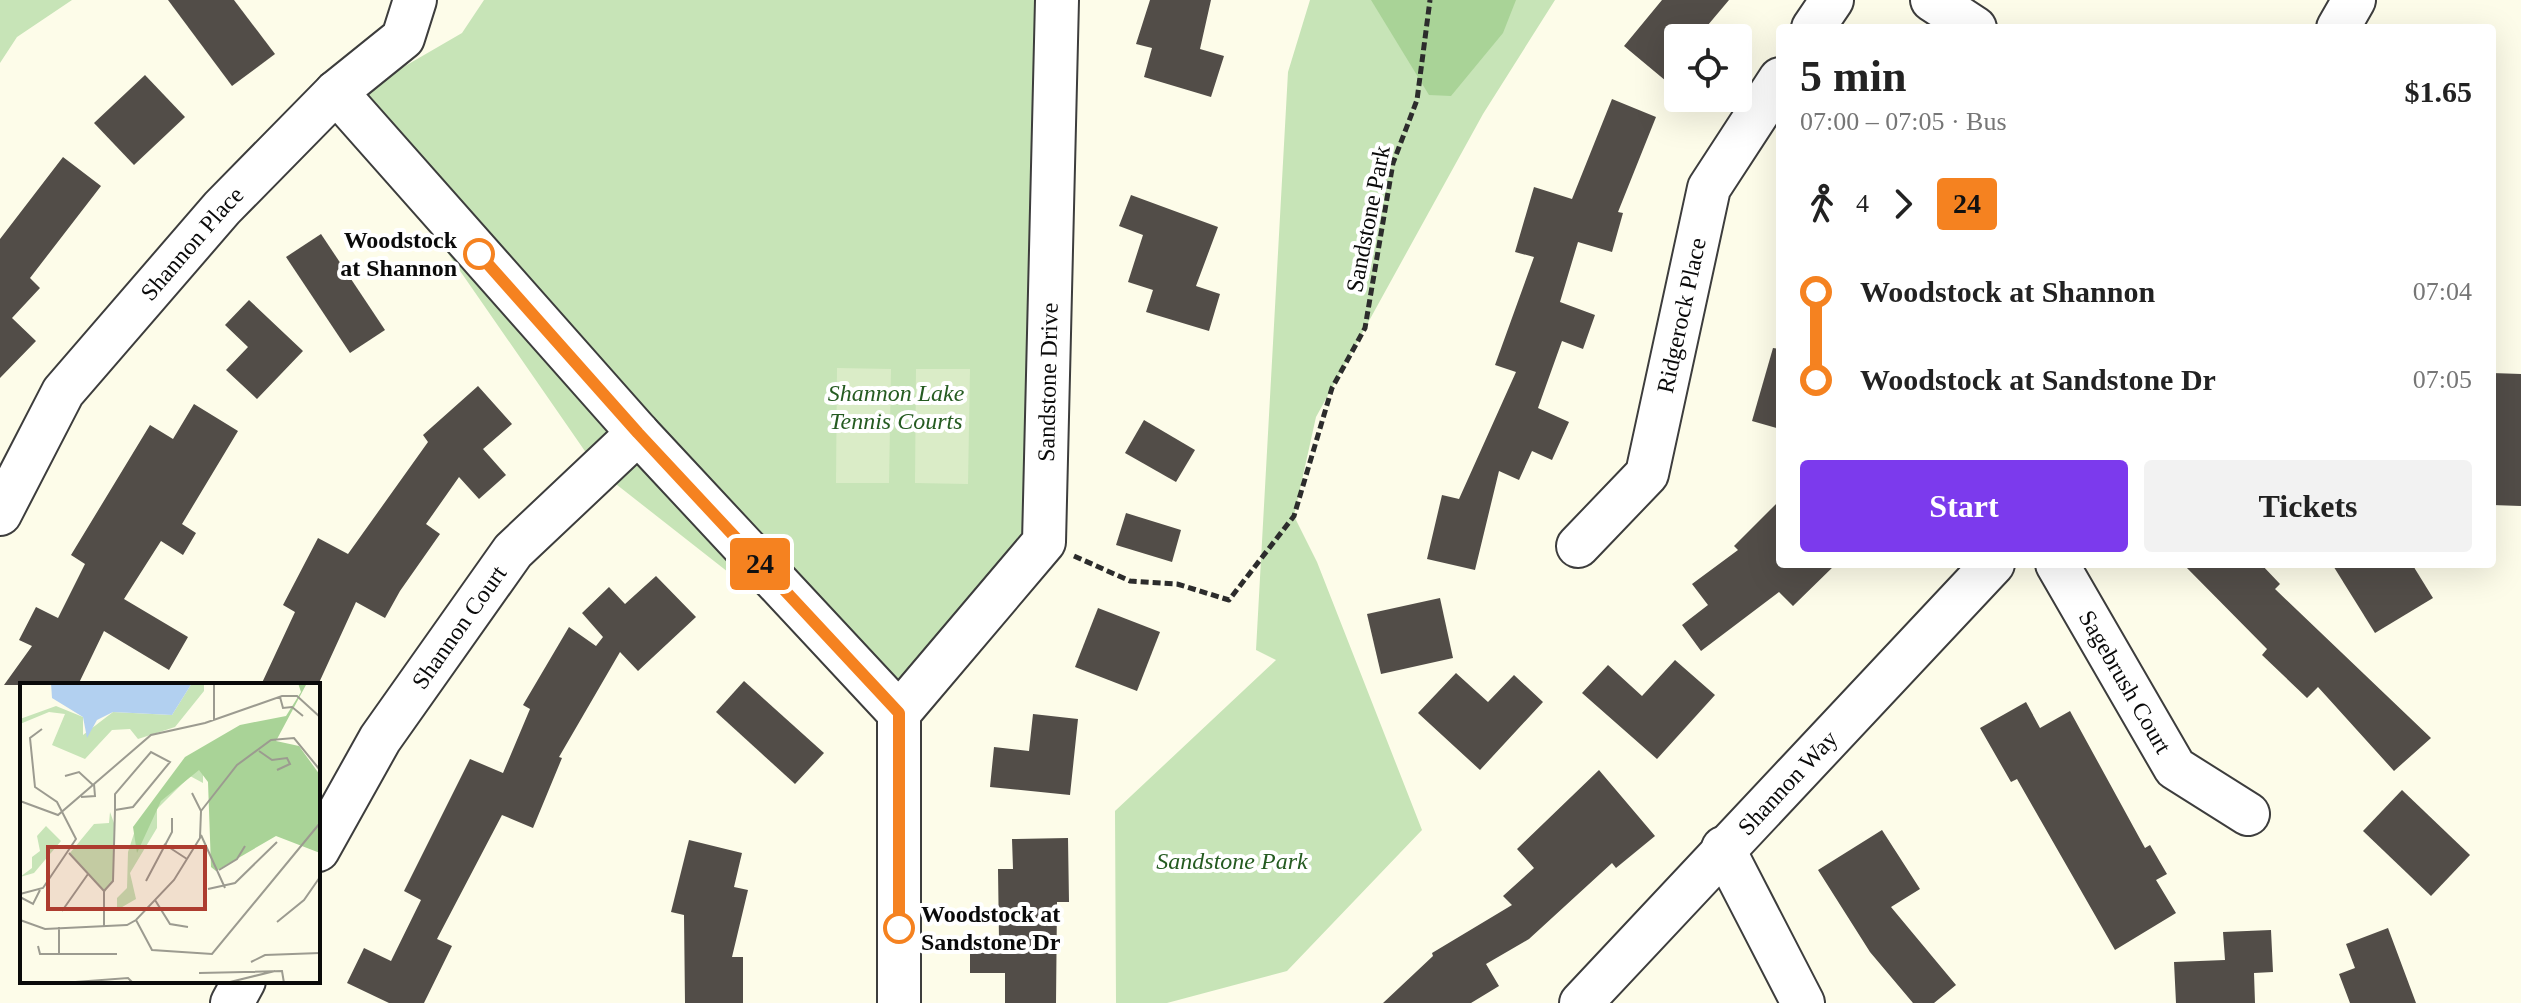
<!DOCTYPE html>
<meta charset="utf-8">
<style>
:root{--surface:#fff;--page:#f2f2f2;--text:#222;--muted:#767676;--accent:#7c3aed}
body{margin:0;font-family:Georgia,serif;background:var(--page);color:var(--text);height:100vh;display:flex;flex-direction:column;font-size:30px;white-space:nowrap}
*{box-sizing:border-box;margin:0}
p{font-size:26px;color:var(--muted)}
.icon{flex:none;width:44px;height:44px;fill:none;stroke:currentColor;stroke-width:2;stroke-linecap:round;stroke-linejoin:round}
.map{position:relative;flex:1;overflow:hidden}
.side{position:absolute;left:1776px;top:24px;width:720px;height:544px;display:flex;flex-direction:column;background:var(--surface);border-radius:8px;box-shadow:0 8px 32px #0002}
.side>*{flex:none}
.badge{padding:0 16px;border-radius:6px;font-size:28px;line-height:52px}
.buttons{position:absolute;left:1664px;top:24px;display:grid;gap:16px}
.buttons a{display:grid;place-items:center;width:88px;height:88px;border-radius:8px;background:var(--surface);box-shadow:0 8px 32px #0002;font-size:40px}
.map>.badge{position:absolute;translate:-50% -50%;box-shadow:0 0 0 4px #fff}
.legs{display:flex;align-items:center;gap:12px;height:88px;padding:0 24px;font-size:26px}
.legs p{margin-inline-start:auto}
.overview{display:flex;align-items:center;justify-content:space-between;height:136px;padding:0 24px}
h1{font-size:44px;font-weight:700;line-height:60px}
.primary-button{display:flex;gap:16px;margin-top:auto;padding:16px 24px}
.primary-button a{flex:1;height:92px;border-radius:8px;background:var(--accent);color:#fff;font-size:32px;font-weight:700;line-height:92px;text-align:center}
.primary-button a+a{background:var(--page);color:var(--text)}
ul{padding:0 24px;list-style:none}
li{display:flex;align-items:center;gap:28px;height:88px;font-size:30px}
li i{display:grid;place-items:center;width:12px;height:100%;margin:0 10px;background:currentColor}
li i::after{content:'';width:20px;height:20px;margin:-10px;border:6px solid;border-radius:50%;background:var(--surface)}
li p{margin-inline-start:auto}
li:first-child i{background:linear-gradient(#0000 50%,currentColor 0)}
li:last-child i{background:linear-gradient(currentColor 50%,#0000 0)}
.map>svg:first-child{display:block}
.green{fill:#c7e4b7}
.forest{fill:#a9d397}
.pitch{fill:#daecc7}
.building{fill:#524d48}
.lines{fill:none;stroke-linecap:round;stroke-linejoin:round}
.minor-casing{stroke:#3d3d3d;stroke-width:46}
.path{stroke:#2c2c2c;stroke-width:5;stroke-dasharray:8 4;stroke-linecap:butt}
.minor{stroke:#fff;stroke-width:42}
.line-1-casing{stroke:#fff;stroke-width:18}
.line-1{stroke:#f58220;stroke-width:12}
.stop-1-dot{fill:#fff;stroke:#f58220;stroke-width:4}
.labels{text-anchor:middle;stroke-width:8;stroke-linejoin:round;paint-order:stroke}
.street-label{font-size:24px;fill:#0a0a0a;stroke:#fff}
.stop-label{font-size:24px;font-weight:bold;fill:#0a0a0a;stroke:#fff;text-anchor:end}
.park-label{font-size:24px;font-style:italic;fill:#255b21;stroke:#fff}
.inset-road{fill:none;stroke:#9c9b90;stroke-width:2}
.view{fill:#ad3c2f;fill-opacity:0.15;stroke:#ad3c2f;stroke-width:4}
.inset-edge{fill:none;stroke:#0a0a0a;stroke-width:4}
</style>
<div class="map">
<svg width="2521" height="1003" viewBox="0 0 2521 1003">
<rect width="100%" height="100%" fill="#fdfce9"/>
<!-- green -->
<g class="green">
<polygon points="0,0 72,0 17,37 0,63"/>
<polygon points="484,0 1055,0 1038,510 914,718 598,470 343,102 462,33"/>
<polygon points="1310,0 1555,0 1483,114 1316,417 1294,516 1317,562 1422,830 1287,971 1167,1003 1116,1003 1115,811 1276,660 1256,650 1288,72"/>
</g>
<!-- forest -->
<polygon class="forest" points="1371,0 1516,0 1503,33 1451,96 1429,95"/>
<!-- pitch -->
<g class="pitch">
<polygon points="837,368 891,369 889,483 836,483"/>
<polygon points="916,369 970,369 968,484 915,483"/>
</g>
<!-- building -->
<g class="building">
<polygon points="168,0 234,0 275,54 232,86"/>
<polygon points="1150,0 1211,0 1200,49 1224,56 1211,97 1144,77 1152,48 1136,44"/>
<polygon points="1662,0 1729,0 1697,38 1678,38 1678,91 1624,46"/>
<polygon points="145,75 185,117 134,165 94,123"/>
<polygon points="1612,99 1656,117 1618,212 1623,213 1612,252 1578,242 1560,302 1595,315 1583,349 1562,341 1538,408 1569,422 1552,460 1532,451 1519,480 1499,471 1475,570 1427,559 1442,495 1459,499 1516,372 1495,365 1534,257 1515,252 1534,187 1572,199"/>
<polygon points="63,157 101,186 30,278 40,288 12,318 36,341 0,378 0,239"/>
<polygon points="1131,195 1218,227 1196,286 1220,294 1209,331 1146,312 1153,290 1128,282 1143,235 1119,226"/>
<polygon points="321,234 385,330 350,353 286,257"/>
<polygon points="249,300 303,351 257,399 226,370 248,347 225,325"/>
<polygon points="1773,348 1780,349 1780,429 1752,421"/>
<polygon points="2492,373 2521,374 2521,506 2492,505"/>
<polygon points="478,386 512,424 483,449 506,475 479,499 459,477 426,524 440,534 400,591 385,618 356,602 318,685 261,685 295,612 283,605 318,538 348,554 428,442 423,435"/>
<polygon points="194,404 238,431 182,524 196,533 183,555 161,541 124,599 188,637 169,670 104,631 78,685 4,685 32,646 19,640 36,607 58,618 85,564 71,555 150,425 173,439"/>
<polygon points="1144,420 1195,450 1176,482 1125,453"/>
<polygon points="1780,500 1780,564 1836,564 1793,606 1779,592 1701,651 1682,625 1708,605 1692,584 1738,550 1734,546"/>
<polygon points="1126,513 1181,530 1172,562 1116,545"/>
<polygon points="2183,564 2261,564 2280,584 2275,589 2431,738 2394,771 2318,687 2307,698 2262,655 2267,649"/>
<polygon points="2332,564 2412,564 2433,598 2375,633"/>
<polygon points="656,576 696,617 638,671 620,652 559,757 562,758 533,828 502,815 437,939 452,946 424,1003 389,1003 347,983 364,948 391,961 421,900 404,891 470,759 503,773 530,709 523,705 569,627 596,646 603,637 582,613 609,587 625,604"/>
<polygon points="1440,598 1453,658 1381,674 1367,614"/>
<polygon points="1098,608 1160,632 1137,691 1075,667"/>
<polygon points="1675,660 1715,695 1657,759 1582,693 1608,665 1642,696"/>
<polygon points="1456,673 1488,702 1514,675 1543,702 1480,770 1418,713"/>
<polygon points="744,681 824,753 795,784 716,712"/>
<polygon points="2026,702 2040,728 2070,711 2145,848 2150,845 2167,874 2156,880 2176,913 2115,950 2017,779 2011,782 1980,728"/>
<polygon points="1033,714 1078,719 1070,795 990,787 994,747 1029,751"/>
<polygon points="1599,770 1655,836 1616,868 1612,863 1529,939 1486,964 1499,986 1471,1003 1383,1003 1433,956 1432,953 1512,905 1503,896 1534,868 1517,849"/>
<polygon points="2402,790 2470,855 2431,896 2363,831"/>
<polygon points="1882,830 1920,889 1891,907 1956,985 1934,1003 1913,1003 1870,952 1818,870"/>
<polygon points="1068,838 1069,902 1057,902 1056,1003 1005,1003 1005,973 970,973 970,940 999,940 998,869 1013,869 1012,839"/>
<polygon points="689,840 742,853 734,887 748,890 732,957 743,957 743,1003 685,1003 684,915 671,912"/>
<polygon points="2388,928 2416,1003 2350,1003 2339,974 2355,968 2346,944"/>
<polygon points="2271,930 2273,972 2254,973 2255,1003 2176,1003 2174,962 2225,960 2223,932"/>
</g>
<g class="lines">
<defs>
<g id="minor">
<polyline points="1932,0 1975,28"/>
<polyline points="1813,28 1832,0"/>
<polyline points="2338,28 2354,0"/>
<polyline points="336,92 638,433 899,713 899,1003"/>
<path id="s1" d="M0,514L63,392L222,208L336,92L403,38L415,0"/>
<path id="s2" d="M1578,546L1647,474L1709,188L1780,79"/>
<path id="s3" d="M2057,564L2175,768L2248,814"/>
<path id="s4" d="M899,713L1044,542L1057,0"/>
<polyline points="1723,848 1803,1003"/>
<path id="s5" d="M318,850L380,739L513,551L638,433"/>
<polyline points="232,1003 244,981"/>
<path id="s6" d="M1581,1003L1993,564"/>
</g>
</defs>
<!-- minor casing -->
<use href="#minor" class="minor-casing"/>
<!-- path -->
<polyline class="path" points="1074,556 1130,581 1177,584 1229,600 1294,516 1332,388 1365,328 1393,163 1417,100 1430,0"/>
<!-- minor -->
<use href="#minor" class="minor"/>
</g>
<g class="lines">
<defs>
<polyline id="line-1" points="479,254 638,433 899,713 899,928"/>
</defs>
<!-- line-1 casing -->
<use href="#line-1" class="line-1-casing"/>
<!-- line-1 -->
<use href="#line-1" class="line-1"/>
</g>
<!-- markers -->
<g class="stop-1-dot">
<circle cx="479" cy="254" r="14"/>
<circle cx="899" cy="928" r="14"/>
</g>
<g class="labels">
<!-- street labels -->
<g class="street-label">
<text transform="translate(1368 219) rotate(-79)" y="8">Sandstone Park</text>
<text dy="8" stroke="none"><textPath href="#s1" startOffset="334">Shannon Place</textPath></text>
<text dy="8" stroke="none"><textPath href="#s2" startOffset="262">Ridgerock Place</textPath></text>
<text dy="8" stroke="none"><textPath href="#s4" startOffset="384">Sandstone Drive</textPath></text>
<text dy="8" stroke="none"><textPath href="#s5" startOffset="264">Shannon Court</textPath></text>
<text dy="8" stroke="none"><textPath href="#s3" startOffset="136">Sagebrush Court</textPath></text>
<text dy="8" stroke="none"><textPath href="#s6" startOffset="302">Shannon Way</textPath></text>
</g>
<!-- stop labels -->
<g class="stop-label">
<text x="457" y="248">Woodstock<tspan x="457" dy="28">at Shannon</tspan></text>
<text x="921" y="922" text-anchor="start">Woodstock at<tspan x="921" dy="28">Sandstone Dr</tspan></text>
</g>
<!-- park labels -->
<g class="park-label">
<text x="896" y="401">Shannon Lake<tspan x="896" dy="28">Tennis Courts</tspan></text>
<text x="1232" y="869">Sandstone Park</text>
</g>
</g>
<!-- overview -->
<g transform="translate(20 683)">
<rect width="300" height="300" fill="#fdfce9"/>
<path d="M172,0H184V8L155,44L118,56L110,46L92,47L65,76L32,62L45,31L29,29L0,41V36L36,23L63,34V52L93,29L152,32ZM183,70V100L170,93L137,126V145L110,190L116,216L97,227V215L107,205L108,169L117,141ZM90,129L94,140L93,196L85,209L50,170L74,141L89,140ZM26,143L41,158L14,190L0,194L12,185V174L20,168L17,153Z" fill="#c7e4b7"/>
<path d="M278,0H287L256,58L279,63L300,92V170L256,153L196,188L191,184L188,99L179,87L141,118L117,170L113,144L165,74L220,42L266,33L281,9Z" fill="#a9d397"/>
<path d="M31,0H172L152,32L93,29L77,37L67,55L63,34L32,15Z" fill="#b2d0f0"/>
<path class="inset-road" d="M260,14L263,25L272,24L283,33M194,37V0M239,68L252,77L267,75L270,81L257,87M45,93L59,89L73,102M61,114L75,113L74,101M0,118L38,132L131,52L185,40L262,13H277L300,34M181,128L217,82L251,57L274,55L300,87M181,152L205,205M144,161L167,176M49,170L84,208V243M199,187L217,176L225,163M126,198L152,149V135M188,206L215,200L257,159M84,208L93,198L95,127V111L131,69L150,79L113,124L95,127M0,211L23,205L56,156L37,119L15,104L10,55L22,46M0,214L13,221L20,207M135,217L150,241L168,244M42,228L68,191M0,237L25,246L107,242L116,237L154,197L180,155L181,128L172,110M116,237L132,267L192,271L300,140M257,239L284,217L300,194M39,244V271M18,263L20,271H97M231,279L245,272L300,270M179,290L262,288L264,300M42,300L108,295L113,300M206,300L255,288"/>
<path class="view" d="M28,164H185V226H28Z"/>
<rect width="300" height="300" class="inset-edge"/>
</g>
</svg>
<div class="buttons">
<a><svg class="icon" aria-label="locate" viewBox="0 0 24 24"><circle cx="12" cy="12" r="6"/><path d="M12 2v4M12 18v4M2 12h4M18 12h4"/></svg></a>
</div>
<b class="badge" style="left:760px;top:564px;background:#f58220;color:#111">24</b>
<section class="side">
<div class="overview"><div><h1>5 min</h1><p>07:00 – 07:05 · Bus</p></div><b>$1.65</b></div>
<div class="legs"><svg class="icon" aria-label="walk" viewBox="0 0 24 24"><circle cx="13" cy="4" r="2"/><path d="M13 8l-2 6 4 7M11 14l-3 7M7 12l3-4h3l4 4"/></svg>4<svg class="icon" aria-label="forward" viewBox="0 0 24 24"><path d="M9 5l7 7-7 7"/></svg><b class="badge" style="background:#f58220;color:#111">24</b></div>
<ul>
<li><i style="color:#f58220"></i><b>Woodstock at Shannon</b><p>07:04</p></li>
<li><i style="color:#f58220"></i><b>Woodstock at Sandstone Dr</b><p>07:05</p></li>
</ul>
<div class="primary-button"><a>Start</a><a>Tickets</a></div>
</section>
</div>
